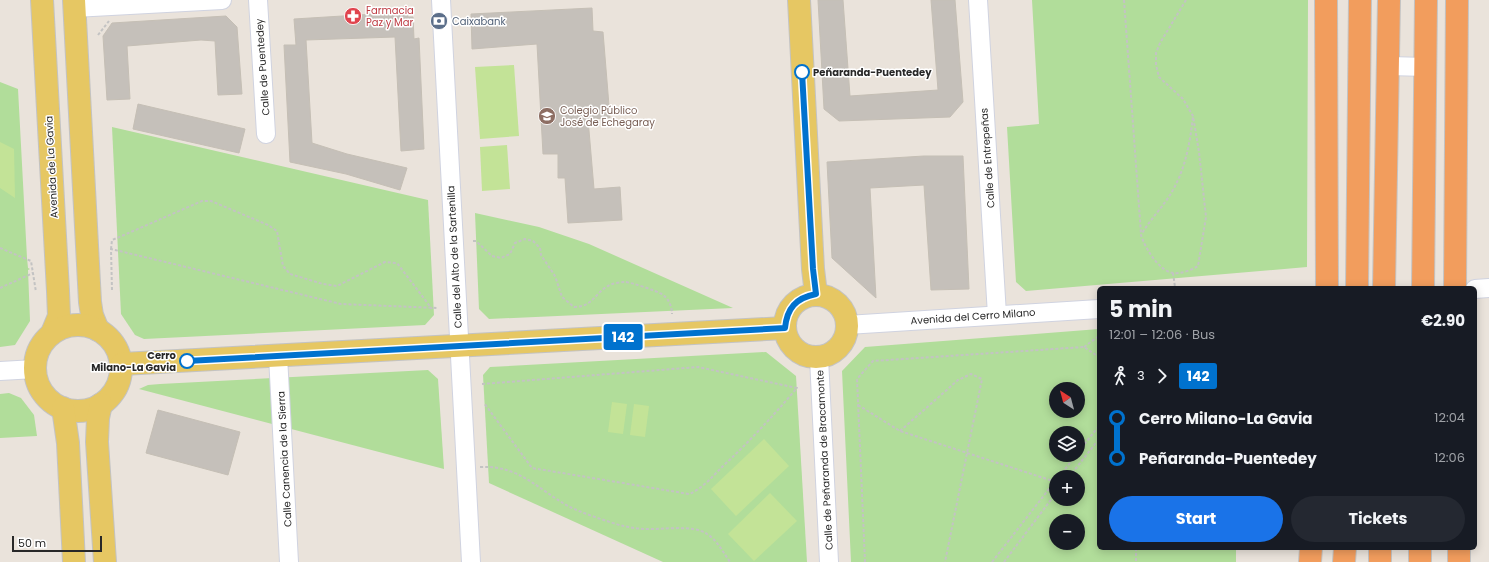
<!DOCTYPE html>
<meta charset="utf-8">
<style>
:root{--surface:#171b24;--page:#242831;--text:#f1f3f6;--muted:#9ea1a6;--accent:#1a73e8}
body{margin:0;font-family:Poppins,sans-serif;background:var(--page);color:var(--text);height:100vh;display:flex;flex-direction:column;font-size:15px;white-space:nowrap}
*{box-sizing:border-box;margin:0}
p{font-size:13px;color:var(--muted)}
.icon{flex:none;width:22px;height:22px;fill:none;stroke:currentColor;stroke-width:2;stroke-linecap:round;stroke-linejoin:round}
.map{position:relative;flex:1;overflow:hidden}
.sheet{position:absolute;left:1097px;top:286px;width:380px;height:264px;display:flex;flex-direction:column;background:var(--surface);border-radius:6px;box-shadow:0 2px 10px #0003}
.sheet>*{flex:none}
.badge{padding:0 8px;border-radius:3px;font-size:14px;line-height:26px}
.needle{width:26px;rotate:324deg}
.fabs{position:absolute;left:1049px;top:382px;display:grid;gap:8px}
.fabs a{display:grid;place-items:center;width:36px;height:36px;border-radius:50%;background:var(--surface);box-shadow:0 2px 10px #0003;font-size:20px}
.scale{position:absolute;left:12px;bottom:10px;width:90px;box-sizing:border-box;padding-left:4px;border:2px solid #282828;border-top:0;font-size:11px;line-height:14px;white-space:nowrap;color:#282828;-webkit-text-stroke:3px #fff;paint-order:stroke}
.map>.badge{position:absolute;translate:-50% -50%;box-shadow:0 0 0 2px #fff}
.legs{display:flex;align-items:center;gap:6px;height:44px;padding:0 12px;font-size:13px}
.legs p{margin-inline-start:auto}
.head{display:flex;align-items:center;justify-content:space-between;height:68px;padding:0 12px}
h1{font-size:22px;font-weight:700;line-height:30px}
.action{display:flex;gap:8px;margin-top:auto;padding:8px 12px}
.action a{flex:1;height:46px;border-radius:24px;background:var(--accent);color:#fff;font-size:16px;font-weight:700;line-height:46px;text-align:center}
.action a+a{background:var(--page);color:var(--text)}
ul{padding:0 12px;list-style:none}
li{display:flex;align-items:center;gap:14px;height:40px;font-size:15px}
li i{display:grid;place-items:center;width:6px;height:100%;margin:0 5px;background:currentColor}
li i::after{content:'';width:10px;height:10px;margin:-5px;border:3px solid;border-radius:50%;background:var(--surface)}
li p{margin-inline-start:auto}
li:first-child i{background:linear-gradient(#0000 50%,currentColor 0)}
li:last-child i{background:linear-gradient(currentColor 50%,#0000 0)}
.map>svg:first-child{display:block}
.green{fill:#b1dd9a;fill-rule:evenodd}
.pitch{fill:#c3e397}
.building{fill:#c5c0ba;stroke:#c5bfb5}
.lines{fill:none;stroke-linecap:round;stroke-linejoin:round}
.minor-casing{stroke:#d0d3e0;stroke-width:20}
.major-casing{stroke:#c3c3c3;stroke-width:24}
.highway-casing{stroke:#c3c3c3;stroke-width:24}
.path{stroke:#c3c3c3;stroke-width:2;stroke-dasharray:3 2;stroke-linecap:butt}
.minor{stroke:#fff;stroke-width:18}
.major{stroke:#e6c763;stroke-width:22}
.highway{stroke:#f29d5d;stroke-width:22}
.line-1-casing{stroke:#fff;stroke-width:9}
.line-1{stroke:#0072ce;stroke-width:6}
.stop-1-dot{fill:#fff;stroke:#0072ce;stroke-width:2}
.labels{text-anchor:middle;stroke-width:3;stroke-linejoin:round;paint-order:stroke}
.health-label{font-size:10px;fill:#be3a42;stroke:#fff;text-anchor:start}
.service-label{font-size:10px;fill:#4e5e75;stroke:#fff;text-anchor:start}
.street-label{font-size:10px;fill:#282828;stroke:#fff}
.stop-label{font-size:10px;font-weight:bold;fill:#282828;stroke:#fff;text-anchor:start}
.education-label{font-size:10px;fill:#785e54;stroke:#fff;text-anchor:start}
</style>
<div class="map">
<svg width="1489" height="562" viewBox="0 0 1489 562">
<rect width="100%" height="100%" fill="#eae3db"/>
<!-- green -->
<g class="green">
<polygon points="1032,0 1308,0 1307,267 1026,291 1016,282 1007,127 1039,124"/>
<polygon points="0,82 18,89 27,258 28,268 30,269 28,270 30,321 15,345 0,347"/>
<polygon points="112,127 428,200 434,315 425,325 144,339 135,335 121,314"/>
<polygon points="475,213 539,227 589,244 733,308 489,319 479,309"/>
<path d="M1099,329V548H1236V562H851L842,371L865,347ZM1056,389H1078V411H1056ZM1056,433H1078V455H1056ZM1056,477H1078V499H1056ZM1056,521H1078V543H1056Z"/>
<polygon points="766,352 796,376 807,562 663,562 489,483 483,375 490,367"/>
<polygon points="428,370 438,379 444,469 139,389 148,385 160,384"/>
<polygon points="9,393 21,398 34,415 37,436 0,438 0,394"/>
</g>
<!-- pitch -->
<g class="pitch">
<polygon points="514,65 519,136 480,139 475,67"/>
<polygon points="0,142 14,149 15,198 0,188"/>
<polygon points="507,145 510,189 482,191 480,147"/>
<polygon points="612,402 627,404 623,434 608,432"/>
<polygon points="634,404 649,406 645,437 630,435"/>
<polygon points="764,439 789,466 736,516 711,489"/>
<polygon points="770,493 797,521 754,561 728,534"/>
</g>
<!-- building -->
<g class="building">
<polygon points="818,0 843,0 850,96 938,90 931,0 955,0 963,102 950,117 839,121 824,109"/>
<polygon points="592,8 593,31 603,32 610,118 588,119 594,189 620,187 622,220 568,223 565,178 558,178 558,154 543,154 537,44 472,49 471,14"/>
<polygon points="407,12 408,17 413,17 414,39 419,38 424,149 401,151 395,37 306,40 312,143 347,154 407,168 400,190 346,174 290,162 284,45 296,45 294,19"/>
<polygon points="226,16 237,27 242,94 218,95 215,41 201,40 127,46 130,99 107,100 103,36 112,23"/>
<polygon points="138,104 245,129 239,153 133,129"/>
<polygon points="924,156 963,156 969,289 931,290 924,185 870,188 876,298 832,258 827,162"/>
<polygon points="158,410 240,432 228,475 146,453"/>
</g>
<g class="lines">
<defs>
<g id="minor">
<polyline points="258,0 266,134"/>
<polyline points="441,0 471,562"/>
<polyline points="978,0 997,315"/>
<polyline points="74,8 222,0"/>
<polyline points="1389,66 1426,67"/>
<polyline points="1475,289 1489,288"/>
<polyline points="847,325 1099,309"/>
<polyline points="278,356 289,562"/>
<polyline points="819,358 829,562"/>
<polyline points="0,371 35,369"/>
</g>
<g id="major">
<polyline points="42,0 58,291 59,316 52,333"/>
<polyline points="74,0 90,302 92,315 98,330"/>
<polyline points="799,0 813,269 816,294"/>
<circle cx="816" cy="326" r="31"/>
<circle cx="78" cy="368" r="43"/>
<polyline points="122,364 785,328"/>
<polyline points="101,404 98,418 97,442 105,562"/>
<polyline points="63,408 68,443 74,562"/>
</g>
<g id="highway">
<polyline points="1326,0 1327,288"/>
<polyline points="1357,288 1360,0"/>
<polyline points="1384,288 1389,0"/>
<polyline points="1423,288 1426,0"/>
<polyline points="1455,288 1457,0"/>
<polyline points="1459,548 1459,562"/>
<polyline points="1310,562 1311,548"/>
<polyline points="1344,562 1345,548"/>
<polyline points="1380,562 1380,548"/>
<polyline points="1420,562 1420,548"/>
</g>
</defs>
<!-- minor casing -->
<use href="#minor" class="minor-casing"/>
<!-- major casing -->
<use href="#major" class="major-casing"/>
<!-- highway casing -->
<use href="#highway" class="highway-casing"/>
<!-- path -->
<g class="path">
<polyline points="1124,0 1141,234"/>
<path d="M1186,0L1160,43L1156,53V65L1159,77L1183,99L1193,116L1199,152L1206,217L1198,266C1191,270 1182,274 1173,273C1159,271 1145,248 1141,235C1149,221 1161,209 1170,195C1185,171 1190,144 1193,116"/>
<polyline points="98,35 109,21"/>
<path d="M473,241H476L492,256L501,258L510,254L515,243L525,239L533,241L540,248L541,255L555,276L562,297L574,307C594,307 596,290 612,284C616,283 621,282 625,282C630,282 658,291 663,295C669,299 672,307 672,314"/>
<polyline points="0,248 31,261 36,292"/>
<polyline points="111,249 112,240 117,238 202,201 211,201 268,225 277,231 283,266 290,274 323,284 337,286 385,262 397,263 432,309"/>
<polyline points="1173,273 1175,287"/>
<polyline points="0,288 33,273"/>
<polyline points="112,290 111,249 341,304 438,308"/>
<polyline points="1084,347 1099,336"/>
<path d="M482,384L698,367L797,388C773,416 749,442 722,467C712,477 702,489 689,494L532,468L484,403"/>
<polyline points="858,405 900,431 1056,482"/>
<polyline points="900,431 958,380 971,374 982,379 945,562"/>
<polyline points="1078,452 1099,426"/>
<path d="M480,467C520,465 538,490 570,507C583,513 597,518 610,522C621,526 632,528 643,529C660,530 693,524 707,534C717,540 723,552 730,562"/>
<polyline points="1059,477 1076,455"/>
<polyline points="1069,477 1099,439"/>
<polyline points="1136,548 1136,562"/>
<polyline points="865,562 857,379 873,361 1084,347 1099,357"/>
<polyline points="992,562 1056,480"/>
<polyline points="1004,562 1056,493"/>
</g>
<!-- minor -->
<use href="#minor" class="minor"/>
<!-- major -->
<use href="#major" class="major"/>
<!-- highway -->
<use href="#highway" class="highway"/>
</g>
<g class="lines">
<defs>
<path id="line-1" d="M187,361L785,328C787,308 796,298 816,294L813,269L802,72"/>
</defs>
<!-- line-1 casing -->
<use href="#line-1" class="line-1-casing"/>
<!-- line-1 -->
<use href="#line-1" class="line-1"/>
</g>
<!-- icons -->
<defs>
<symbol id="pharmacy-disc" viewBox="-11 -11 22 22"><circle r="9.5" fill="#e0444e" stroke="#fff"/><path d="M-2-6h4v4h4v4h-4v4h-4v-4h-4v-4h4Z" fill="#fff"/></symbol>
<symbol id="bank-disc" viewBox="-11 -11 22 22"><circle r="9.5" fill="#5c6f8a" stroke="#fff"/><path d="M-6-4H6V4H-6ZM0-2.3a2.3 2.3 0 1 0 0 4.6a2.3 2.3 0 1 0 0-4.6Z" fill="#fff"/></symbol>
<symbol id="school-disc" viewBox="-11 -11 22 22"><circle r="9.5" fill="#8d6e63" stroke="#fff"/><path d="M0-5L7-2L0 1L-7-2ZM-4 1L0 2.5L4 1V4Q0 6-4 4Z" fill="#fff"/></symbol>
</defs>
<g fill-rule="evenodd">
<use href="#pharmacy-disc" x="343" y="6" width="20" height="20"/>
<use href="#bank-disc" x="429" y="11" width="20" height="20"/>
<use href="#school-disc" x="537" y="106" width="20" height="20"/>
</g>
<!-- markers -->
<g class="stop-1-dot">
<circle cx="802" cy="72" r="7"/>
<circle cx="187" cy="361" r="7"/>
</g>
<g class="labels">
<!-- health labels -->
<g class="health-label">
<text x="366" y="14">Farmacia<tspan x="366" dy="12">Paz y Mar</tspan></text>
</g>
<!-- service labels -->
<g class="service-label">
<text x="452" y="25">Caixabank</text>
</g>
<!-- street labels -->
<g class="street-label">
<text transform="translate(262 67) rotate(-94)" y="4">Calle de Puentedey</text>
<text transform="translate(987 158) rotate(-94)" y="4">Calle de Entrepeñas</text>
<text transform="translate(51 167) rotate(-93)" y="4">Avenida de La Gavia</text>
<text transform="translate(454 257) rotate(-93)" y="4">Calle del Alto de la Sartenilla</text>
<text transform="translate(973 316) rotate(-4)" y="4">Avenida del Cerro Milano</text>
<text transform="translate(284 459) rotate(-93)" y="4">Calle Canencia de la Sierra</text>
<text transform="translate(824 460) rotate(-93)" y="4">Calle de Peñaranda de Bracamonte</text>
</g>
<!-- stop labels -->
<g class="stop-label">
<text x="813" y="76">Peñaranda-Puentedey</text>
<text x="176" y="359" text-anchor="end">Cerro<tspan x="176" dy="12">Milano-La Gavia</tspan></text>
</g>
<!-- education labels -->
<g class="education-label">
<text x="560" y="114">Colegio Público<tspan x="560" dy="12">José de Echegaray</tspan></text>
</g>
</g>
</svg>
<div class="fabs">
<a><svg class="needle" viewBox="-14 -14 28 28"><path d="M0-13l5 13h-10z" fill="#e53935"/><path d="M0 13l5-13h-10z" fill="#9ea1a6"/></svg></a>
<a><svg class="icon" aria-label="layers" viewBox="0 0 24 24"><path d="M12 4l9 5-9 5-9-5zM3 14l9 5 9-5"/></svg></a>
<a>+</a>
<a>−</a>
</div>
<div class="scale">50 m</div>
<b class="badge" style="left:623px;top:337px;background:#0072ce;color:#fff">142</b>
<section class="sheet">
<div class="head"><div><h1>5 min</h1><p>12:01 – 12:06 · Bus</p></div><b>€2.90</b></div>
<div class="legs"><svg class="icon" aria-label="walk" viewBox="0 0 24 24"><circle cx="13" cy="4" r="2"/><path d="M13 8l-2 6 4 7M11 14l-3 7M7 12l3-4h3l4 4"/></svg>3<svg class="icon" aria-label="forward" viewBox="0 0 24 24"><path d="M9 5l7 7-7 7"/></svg><b class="badge" style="background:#0072ce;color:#fff">142</b></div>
<ul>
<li><i style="color:#0072ce"></i><b>Cerro Milano-La Gavia</b><p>12:04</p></li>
<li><i style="color:#0072ce"></i><b>Peñaranda-Puentedey</b><p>12:06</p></li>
</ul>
<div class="action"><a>Start</a><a>Tickets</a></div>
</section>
</div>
